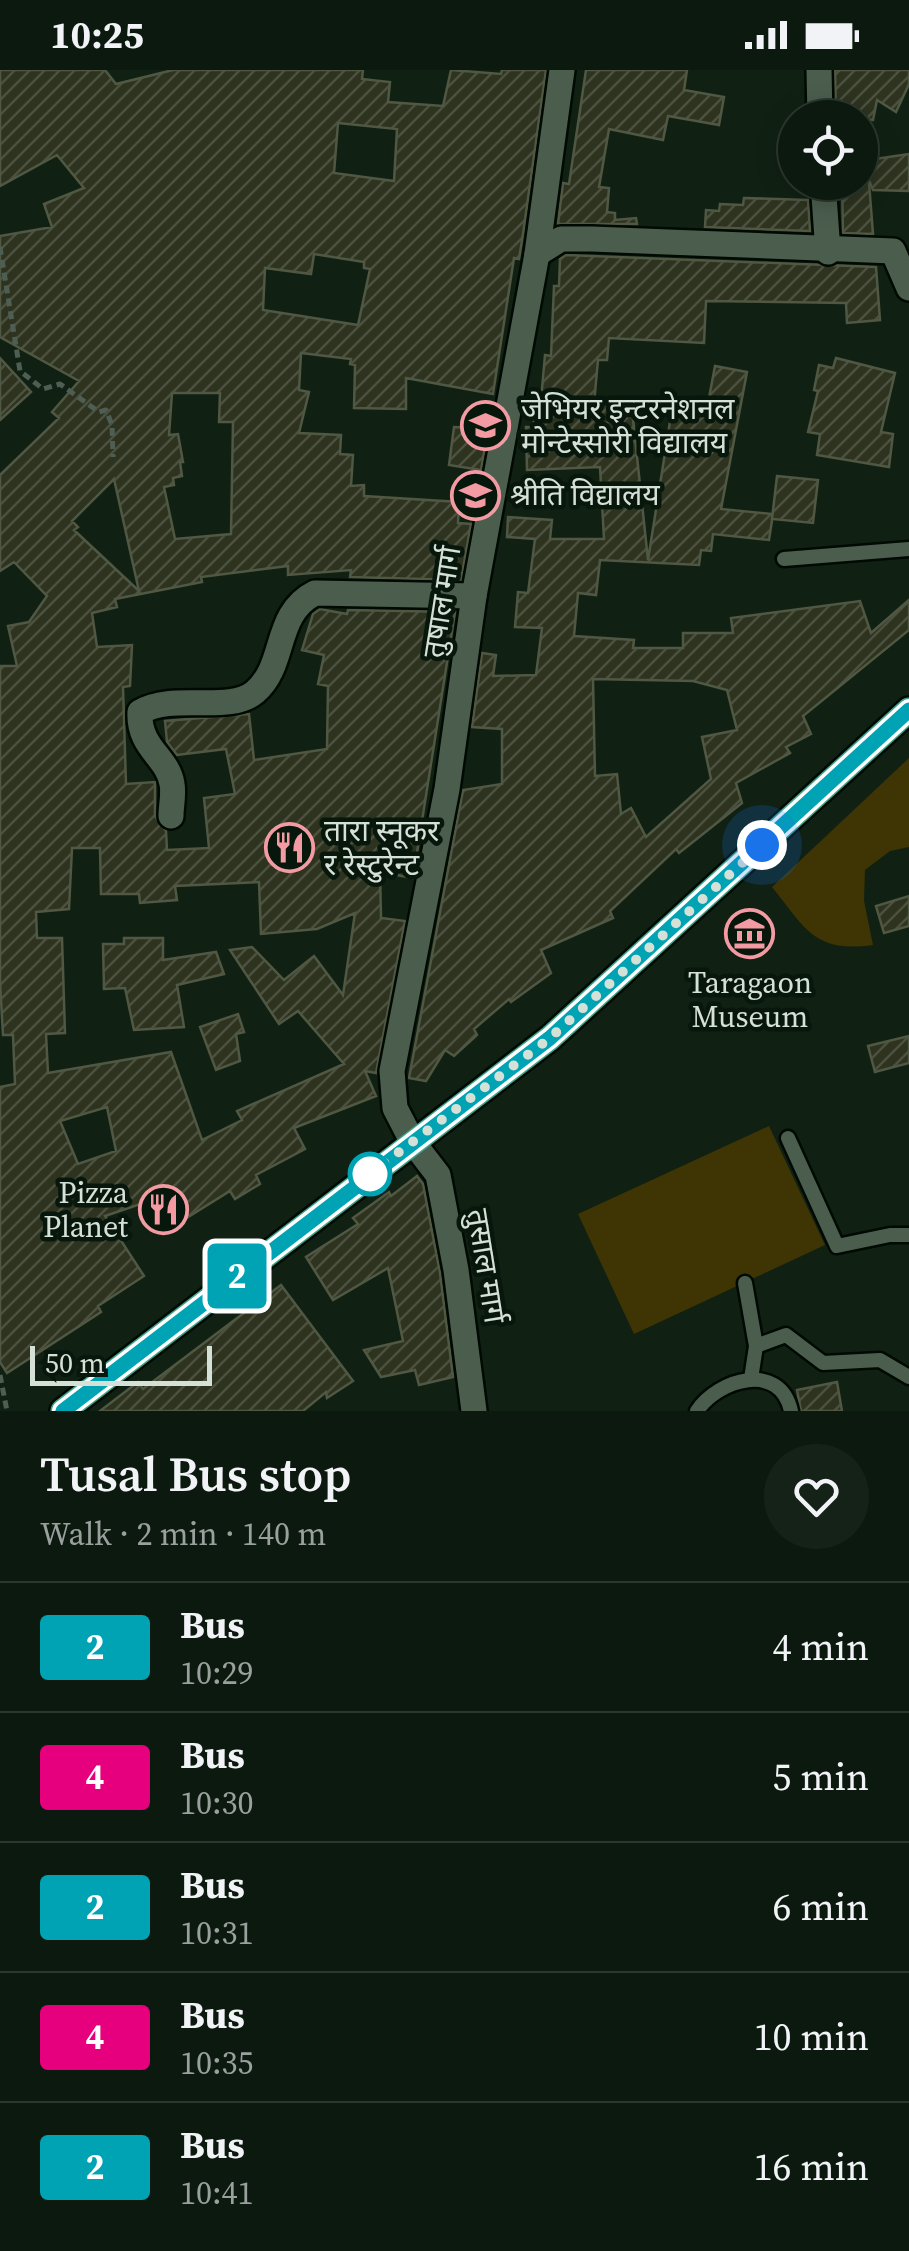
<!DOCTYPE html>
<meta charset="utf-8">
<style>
:root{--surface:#0c190f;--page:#152218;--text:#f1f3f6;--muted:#9aa09e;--line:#2c382f}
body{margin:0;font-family:"Source Serif 4","Noto Sans Devanagari",serif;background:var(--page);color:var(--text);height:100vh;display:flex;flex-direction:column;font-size:38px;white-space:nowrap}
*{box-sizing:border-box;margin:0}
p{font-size:32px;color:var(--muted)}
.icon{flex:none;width:55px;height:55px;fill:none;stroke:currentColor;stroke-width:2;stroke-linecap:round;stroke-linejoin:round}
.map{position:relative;height:1341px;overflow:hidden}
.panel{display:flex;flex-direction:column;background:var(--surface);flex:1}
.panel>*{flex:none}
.badge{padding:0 20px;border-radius:8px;font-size:35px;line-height:65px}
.tools{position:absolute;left:778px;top:30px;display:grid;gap:20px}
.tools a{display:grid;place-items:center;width:100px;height:100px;border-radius:50%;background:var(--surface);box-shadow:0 5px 25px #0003,0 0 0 2px var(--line);font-size:50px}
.scale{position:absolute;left:30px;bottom:25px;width:182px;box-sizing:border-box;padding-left:10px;border:5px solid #d5e0d7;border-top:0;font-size:28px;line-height:35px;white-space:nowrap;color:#d5e0d7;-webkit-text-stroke:8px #07170b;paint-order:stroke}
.you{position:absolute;width:50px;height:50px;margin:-25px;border:8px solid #fff;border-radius:50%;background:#1a73e8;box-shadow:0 0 0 15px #1a73e833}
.map>.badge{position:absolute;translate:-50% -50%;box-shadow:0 0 0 5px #fff}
.round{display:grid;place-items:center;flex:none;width:105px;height:105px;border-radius:52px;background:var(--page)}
.headline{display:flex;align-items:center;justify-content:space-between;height:170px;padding:0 40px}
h1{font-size:48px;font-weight:600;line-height:75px}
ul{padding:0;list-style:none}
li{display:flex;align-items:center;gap:30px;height:130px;padding:0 40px;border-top:2px solid var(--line)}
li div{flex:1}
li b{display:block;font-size:38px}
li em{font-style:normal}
li .badge{min-width:110px;font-weight:700;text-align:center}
.status{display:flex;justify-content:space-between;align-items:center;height:70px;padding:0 50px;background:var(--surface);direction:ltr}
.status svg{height:28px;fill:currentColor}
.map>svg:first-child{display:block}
.green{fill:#3e3404}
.building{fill:url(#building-hatch);stroke:#505742;stroke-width:2.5;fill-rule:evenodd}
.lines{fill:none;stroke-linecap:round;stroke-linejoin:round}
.lane-casing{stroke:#000a02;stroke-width:19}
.street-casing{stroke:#000a02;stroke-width:30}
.secondary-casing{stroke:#000a02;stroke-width:30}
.primary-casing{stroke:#000a02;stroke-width:30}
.path{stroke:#4f5e53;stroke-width:5;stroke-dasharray:8 5;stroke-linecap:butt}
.lane{stroke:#4b5e4e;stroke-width:14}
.street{stroke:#4b5e4e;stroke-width:25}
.secondary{stroke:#4b5e4e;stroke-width:25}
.primary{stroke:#3ea28b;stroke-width:25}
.line-casing{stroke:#fff;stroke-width:22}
.line{stroke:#00a3b4;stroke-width:15}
.walk{stroke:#d5e0d7;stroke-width:10;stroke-dasharray:0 18}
.stop-dot{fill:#fff;stroke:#00a3b4;stroke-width:5}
.labels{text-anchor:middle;stroke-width:9;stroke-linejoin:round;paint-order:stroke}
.poi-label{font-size:30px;fill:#d5e0d7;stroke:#07170b;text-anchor:start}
.street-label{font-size:30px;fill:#d5e0d7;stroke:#07170b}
</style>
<div class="status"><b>10:25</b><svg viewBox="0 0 49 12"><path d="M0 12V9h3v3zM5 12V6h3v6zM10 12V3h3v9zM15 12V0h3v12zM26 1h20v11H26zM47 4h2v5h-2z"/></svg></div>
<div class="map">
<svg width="909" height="1341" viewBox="0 0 909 1341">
<defs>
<pattern id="building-hatch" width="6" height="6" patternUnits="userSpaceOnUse" patternTransform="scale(2.5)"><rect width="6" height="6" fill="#2d331f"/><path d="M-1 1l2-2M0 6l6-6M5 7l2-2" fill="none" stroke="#4b503f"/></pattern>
</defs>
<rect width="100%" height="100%" fill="#102114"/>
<!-- green -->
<g class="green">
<path d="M909,688V777L890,781L865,800L864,831L873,875C814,883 806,859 772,817Z"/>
<polygon points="769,1056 825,1175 634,1264 578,1144"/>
</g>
<!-- building -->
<g class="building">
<path d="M0,0H105L116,14L173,0H363L362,9L390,12L388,32L443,36L451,0L501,4L502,0H546L523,164L519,189L514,188L493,324L406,308V339L354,338L355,295L350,294L351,289L301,283L299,320L309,322L299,363L341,365L340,384L353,385L351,416L364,415V426L459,432L458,453L471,454L461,510L350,507L351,500L288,505V496L201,507L202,512L115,529L117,537L92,543L97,577L132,575L130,616L123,617L126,714L155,712V746L166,761L167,780L209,778L204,728L235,724L226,679L177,685L167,672L165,651L249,644L254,690L327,679L328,616L318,614L324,585L302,580L313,544L320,539L347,544L348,540L455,542L413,808L380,802L381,848L405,851L376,1003L365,1001L376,1026L294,1058L305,1079L256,1105L260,1114L235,1129L230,1121L188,1147L181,1126L163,1132L161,1127L105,1146L144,1206L98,1236L101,1242L7,1303L0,1292V1017L15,1014L13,965H3L0,912V596H17L8,556L29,552L47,526L14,492L0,501V405L59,348L52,342L79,311L0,267V166L52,157L44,134L84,118L57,85L0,116ZM338,53L397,59L394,111L334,103ZM314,184L364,192V198L370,199L358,255L263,240L265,198L311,204ZM172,323H220L219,352H233L231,464L175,469L164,417L174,415L173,408L182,406L180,392H183L178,364L169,365ZM114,409L139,521L74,460L78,457L72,451ZM72,778H100L101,824H139L140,833L177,830L175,816L259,812L261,864L317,859L355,843L343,925L314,886L284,910L252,877L230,880L279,954L298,941L344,994L237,1041L242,1050L202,1070L171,982L48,1003L46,964L65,963L62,868H37L36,842L69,839ZM107,1037L116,1081L78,1094L60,1051Z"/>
<polygon points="586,0 687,0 684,20 724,27 719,55 668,46 663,70 609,59 599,117 609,118 607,142 615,143 615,150 636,148 637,154 558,154 563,113 569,114"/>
<polygon points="835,0 909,0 909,14 896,42 877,30 873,50 836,44"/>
<polygon points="909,84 909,121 873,120 861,91"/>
<polygon points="842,112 869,112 873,164 843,163"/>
<polygon points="744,128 808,130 810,161 705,157 706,140 719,141 720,134 743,135"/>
<path d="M566,185L876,197L880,250L847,253L846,233L706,231L704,273L609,268L607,290H598L594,334L631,330L648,490L672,339L693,343L695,327L709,328L715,296L747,302L721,439L773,444L769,470L713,464L711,481L701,480L699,495L600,490L596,525L578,523L574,566L634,570L633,578H683V563H733L731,548L860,531L871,563L909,530V560L803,646L811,664L786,677L790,683L736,713L742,733L679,783L676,779L610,841L613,848L541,880L551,903L511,932L509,929L474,959L477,965L454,986L445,980L426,1011L409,1008L463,720L502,714V659L472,657L482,583L496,585L493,606L536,605L542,558L515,557L518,522L528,523L535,469L507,467L508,447L552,450L550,469H604L600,397L527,400L526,357H534L533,330H541L545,285L551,286L554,216H559L560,189ZM593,609L693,611L727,620L737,660L702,667L711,709L646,767L631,738L621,744L617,704L595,706Z"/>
<polygon points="0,288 31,322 0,350"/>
<polygon points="836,288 895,303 881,362 893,364 889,397 817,385 820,364 808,362 818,321 814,320 819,295 833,298"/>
<polygon points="454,357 488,359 481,400 449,395"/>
<polygon points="777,406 818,410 813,453 772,449"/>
<polygon points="909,826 909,856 884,863 876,836"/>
<polygon points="124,868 163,868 163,890 216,882 224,904 177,915 184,957 134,960 125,918 104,919 103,874 124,874"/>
<polygon points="238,944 244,962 236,964 240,991 216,1000 200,957"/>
<polygon points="909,966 909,993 875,1002 868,976"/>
<polygon points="417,1106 423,1114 440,1203 453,1307 419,1315 415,1300 381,1307 364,1280 403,1271 388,1198 333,1230 306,1187 358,1154 353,1148 389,1122 391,1126"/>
<polygon points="281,1215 353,1311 327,1328 326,1322 303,1341 100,1341 138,1312 143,1319"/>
<polygon points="837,1312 842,1341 801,1341 797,1320"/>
</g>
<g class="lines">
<defs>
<g id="lane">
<polyline points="784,489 909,479"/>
<polyline points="788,1068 837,1176 890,1165 909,1165"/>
<polyline points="745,1213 756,1276 751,1309"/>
<polyline points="756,1276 786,1265 823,1293 880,1290 909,1307"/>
<path d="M697,1341C718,1309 780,1291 791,1341"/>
</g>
<g id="street">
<polyline points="819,0 820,48"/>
<polyline points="823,112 828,182"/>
<polyline points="537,184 561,169 592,169 893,181 909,218"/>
<path d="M171,746C171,736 174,724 172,714C168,687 138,678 140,642C174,622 229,644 255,622C287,595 273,544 315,523L474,526"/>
<polyline points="412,1071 438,1105 456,1200 474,1341"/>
</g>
<polyline id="secondary" points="412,1071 395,1038 392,1001 447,719 474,526 537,184 562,0"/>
<polyline id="primary" points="63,1341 550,968 909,640"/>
</defs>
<!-- lane casing -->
<use href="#lane" class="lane-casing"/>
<!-- street casing -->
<use href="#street" class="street-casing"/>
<!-- secondary casing -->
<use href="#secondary" class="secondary-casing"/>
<!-- primary casing -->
<use href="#primary" class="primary-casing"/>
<!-- path -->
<g class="path">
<polyline points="0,177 20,301 43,319 60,314 99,342 106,340 112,355 113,387"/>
<polyline points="0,1305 7,1341"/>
</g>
<!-- lane -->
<use href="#lane" class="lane"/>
<!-- street -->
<use href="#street" class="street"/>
<!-- secondary -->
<use href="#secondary" class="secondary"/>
<!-- primary -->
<use href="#primary" class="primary"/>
</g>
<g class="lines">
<defs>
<polyline id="line" points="63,1341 550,968 909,640"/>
</defs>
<!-- line casing -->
<use href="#line" class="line-casing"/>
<!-- line -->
<use href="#line" class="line"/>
<!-- walk -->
<polyline class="walk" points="370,1104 550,968 762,775"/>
</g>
<!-- icons -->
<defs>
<symbol id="school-ring" viewBox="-11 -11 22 22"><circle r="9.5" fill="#07170b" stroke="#f49aa3" stroke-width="1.5"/><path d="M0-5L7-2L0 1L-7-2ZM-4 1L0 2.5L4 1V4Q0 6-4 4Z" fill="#f49aa3"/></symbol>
<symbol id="restaurant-ring" viewBox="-11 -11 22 22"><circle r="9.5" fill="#07170b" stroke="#f49aa3" stroke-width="1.5"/><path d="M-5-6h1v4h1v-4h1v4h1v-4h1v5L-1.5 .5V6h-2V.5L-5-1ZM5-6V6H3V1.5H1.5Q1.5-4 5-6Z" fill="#f49aa3"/></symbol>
<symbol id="museum-ring" viewBox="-11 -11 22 22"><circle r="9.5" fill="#07170b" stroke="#f49aa3" stroke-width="1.5"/><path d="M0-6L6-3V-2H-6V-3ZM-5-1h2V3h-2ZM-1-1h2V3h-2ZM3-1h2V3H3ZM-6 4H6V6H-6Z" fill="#f49aa3"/></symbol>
</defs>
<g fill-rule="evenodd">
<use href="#school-ring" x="458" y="328" width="55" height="55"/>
<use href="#school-ring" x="448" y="398" width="55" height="55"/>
<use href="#restaurant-ring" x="262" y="750" width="55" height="55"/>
<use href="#museum-ring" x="722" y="836" width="55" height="55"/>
<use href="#restaurant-ring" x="136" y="1112" width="55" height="55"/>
</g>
<!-- markers -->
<circle class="stop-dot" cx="370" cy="1104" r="20"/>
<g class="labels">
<!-- poi labels -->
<g class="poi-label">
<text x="521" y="349">जेभियर इन्टरनेशनल<tspan x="521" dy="34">मोन्टेस्सोरी विद्यालय</tspan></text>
<text x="510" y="435">श्रीति विद्यालय</text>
<text x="324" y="771">तारा स्नूकर<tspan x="324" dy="34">र रेस्टुरेन्ट</tspan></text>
<text x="750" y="923" text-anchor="middle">Taragaon<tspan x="750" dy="34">Museum</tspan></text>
<text x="128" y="1133" text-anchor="end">Pizza<tspan x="128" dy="34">Planet</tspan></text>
</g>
<!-- street labels -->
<g class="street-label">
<text transform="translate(442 532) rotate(-81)" y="10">तुषाल मार्ग</text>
<text transform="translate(486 1196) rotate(81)" y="10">तुसाल मार्ग</text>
</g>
</g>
</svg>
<div class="tools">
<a><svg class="icon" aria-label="locate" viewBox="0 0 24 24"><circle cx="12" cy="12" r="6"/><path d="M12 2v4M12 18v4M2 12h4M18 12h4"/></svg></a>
</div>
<div class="scale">50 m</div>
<div class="you" style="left:762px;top:775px"></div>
<b class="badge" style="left:237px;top:1206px;background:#00a3b4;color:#fff">2</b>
</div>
<section class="panel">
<div class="headline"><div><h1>Tusal Bus stop</h1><p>Walk · 2 min · 140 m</p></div><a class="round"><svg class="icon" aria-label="heart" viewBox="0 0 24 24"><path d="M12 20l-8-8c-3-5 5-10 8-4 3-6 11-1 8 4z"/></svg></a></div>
<ul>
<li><span class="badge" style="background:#00a3b4;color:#fff">2</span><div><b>Bus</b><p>10:29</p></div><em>4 min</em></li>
<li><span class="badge" style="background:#e6007e;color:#fff">4</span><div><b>Bus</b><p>10:30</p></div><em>5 min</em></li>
<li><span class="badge" style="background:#00a3b4;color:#fff">2</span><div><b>Bus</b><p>10:31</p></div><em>6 min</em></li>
<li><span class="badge" style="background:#e6007e;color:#fff">4</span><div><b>Bus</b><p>10:35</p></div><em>10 min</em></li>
<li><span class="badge" style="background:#00a3b4;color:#fff">2</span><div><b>Bus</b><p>10:41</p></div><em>16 min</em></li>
</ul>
</section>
